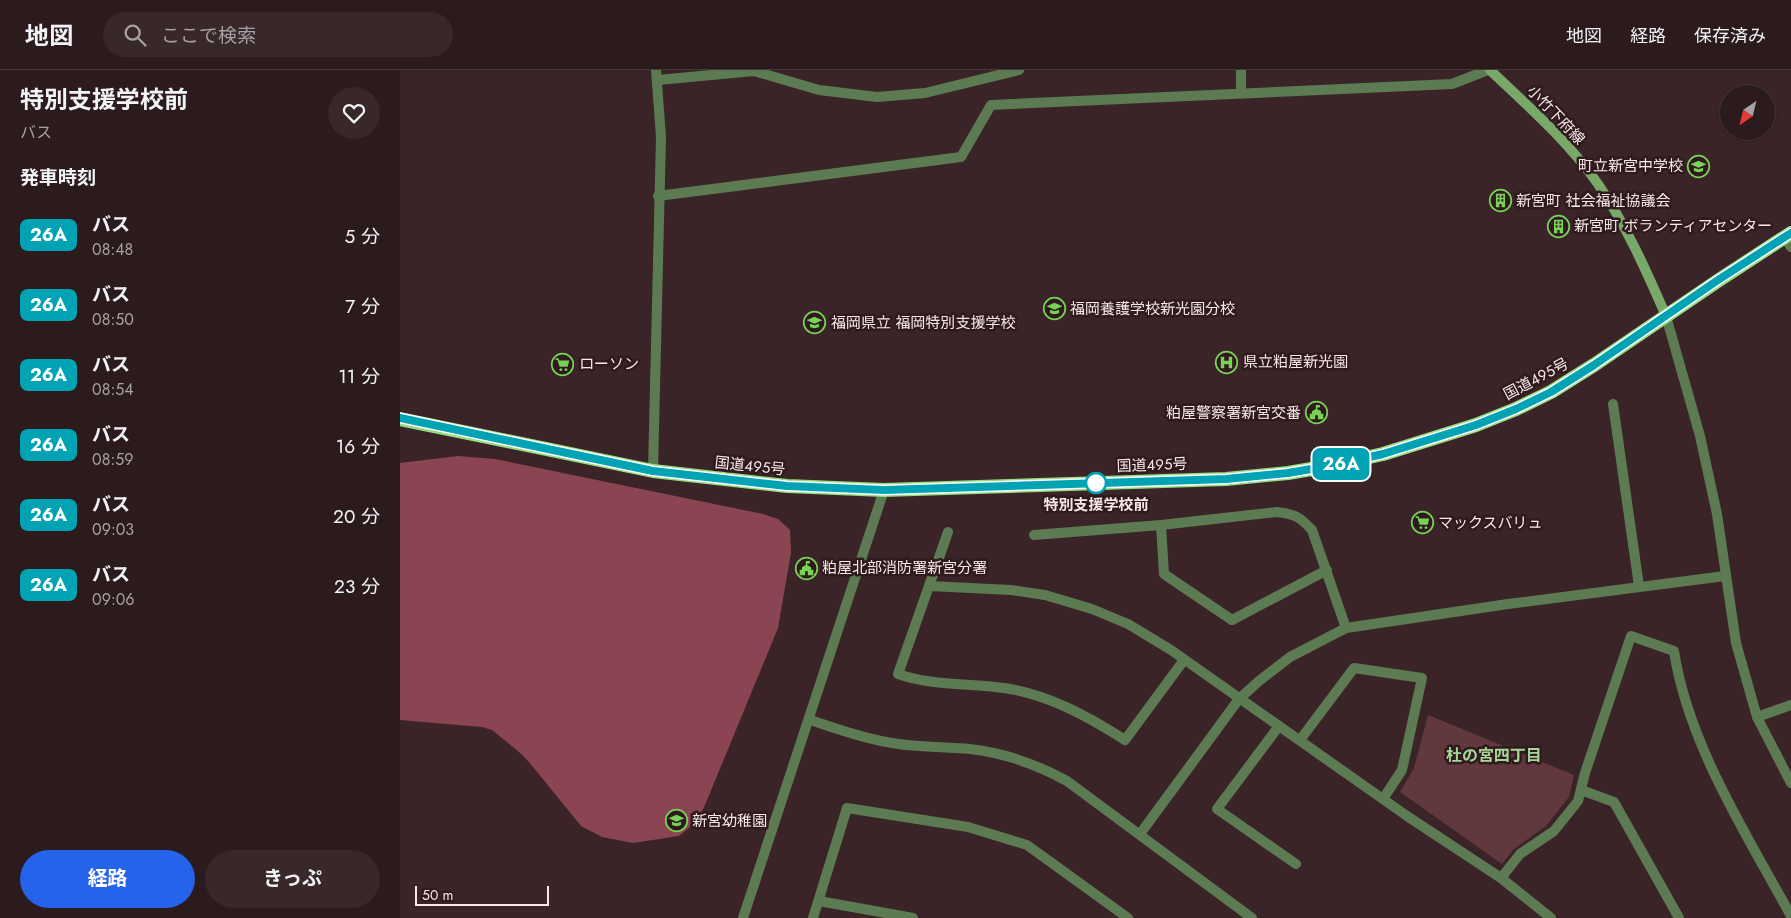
<!DOCTYPE html>
<html lang="ja">
<meta charset="utf-8">
<style>
:root{--surface:#2c1b1d;--page:#38282a;--text:#f1f3f6;--muted:#a6a1a4;--line:#48393b;--accent:#2563eb}
body{margin:0;font-family:Jost,"Noto Sans JP",sans-serif;background:var(--page);color:var(--text);height:100vh;display:flex;flex-direction:column;font-size:19px;white-space:nowrap}
*{box-sizing:border-box;margin:0}
p{font-size:16px;color:var(--muted)}
.icon{flex:none;width:28px;height:28px;fill:none;stroke:currentColor;stroke-width:2;stroke-linecap:round;stroke-linejoin:round}
.map{position:relative;flex:1;overflow:hidden}
.sheet{display:flex;flex-direction:column;background:var(--surface);width:400px}
.sheet>*{flex:none}
.badge{padding:0 10px;border-radius:8px;font-size:18px;line-height:32px}
.needle{width:32px;rotate:215deg}
.buttons{position:absolute;left:1320px;top:15px;display:grid;gap:10px}
.buttons a{display:grid;place-items:center;width:55px;height:55px;border-radius:50%;background:var(--surface);box-shadow:0 1px 4px #0004,0 0 0 1px var(--line);font-size:25px}
.scale{position:absolute;left:15px;bottom:12px;width:134px;box-sizing:border-box;padding-left:5px;border:2px solid #f7e7e9;border-top:0;font-size:14px;line-height:18px;white-space:nowrap;color:#f7e7e9;-webkit-text-stroke:4px #2f1a1d;paint-order:stroke}
.map>.badge{position:absolute;translate:-50% -50%;box-shadow:0 0 0 2px #fff}
h2{padding:0 20px;font-size:19px;line-height:45px}
.round{display:grid;place-items:center;flex:none;width:52px;height:52px;border-radius:26px;background:var(--page)}
.head{display:flex;align-items:center;justify-content:space-between;height:85px;padding:0 20px}
h1{font-size:24px;font-weight:700;line-height:38px}
.primary-button{display:flex;gap:10px;margin-top:auto;padding:10px 20px}
.primary-button a{flex:1;height:58px;border-radius:30px;background:var(--accent);color:#fff;font-size:20px;font-weight:700;line-height:58px;text-align:center}
.primary-button a+a{background:var(--page);color:var(--text)}
ul{padding:0;list-style:none}
li{display:flex;align-items:center;gap:15px;height:70px;padding:0 20px}
li div{flex:1}
li b{display:block;font-size:19px}
li em{font-style:normal}
li .badge{min-width:55px;font-weight:700;text-align:center}
header{display:flex;align-items:center;gap:30px;box-sizing:border-box;height:70px;padding:0 25px;background:var(--surface);border-bottom:1px solid var(--line)}
header strong{font-size:24px}
nav{display:flex;gap:28px;margin-inline-start:auto;font-size:18px}
.search{width:350px;height:45px;background:var(--page);display:flex;align-items:center;gap:12px;box-sizing:border-box;padding:0 18px;border-radius:28px;color:var(--muted);font-size:19px}
main{display:flex;flex:1;min-height:0}
.map>svg:first-child{display:block}
.green{fill:#60383e}
.forest{fill:#8b4552}
.lines{fill:none;stroke-linecap:round;stroke-linejoin:round}
.minor{stroke:#5d7b53;stroke-width:10}
.tertiary{stroke:#5d7b53;stroke-width:10}
.secondary{stroke:#78a968;stroke-width:10}
.trunk{stroke:#96dc7e;stroke-width:14}
.line-casing{stroke:#fff;stroke-width:11}
.line{stroke:#00a3b4;stroke-width:8}
.stop-dot{fill:#fff;stroke:#00a3b4;stroke-width:2.5}
.labels{text-anchor:middle;stroke-width:5;stroke-linejoin:round;paint-order:stroke}
.street-label{font-size:15px;fill:#f7e7e9;stroke:#2f1a1d}
.poi-label{font-size:15px;fill:#f7e7e9;stroke:#2f1a1d;text-anchor:start}
.stop-label{font-size:15px;font-weight:bold;fill:#f7e7e9;stroke:#2f1a1d}
.neighbourhood-label{font-size:16px;font-weight:bold;fill:#a6d697;stroke:#2f1a1d}
</style>
<header>
<strong>地図</strong>
<div class="search"><svg class="icon" aria-label="search" viewBox="0 0 24 24"><circle cx="10" cy="10" r="6"/><path d="M15 15l6 6"/></svg>ここで検索</div>
<nav><a>地図</a><a>経路</a><a>保存済み</a></nav>
</header>
<main>
<section class="sheet">
<div class="head"><div><h1>特別支援学校前</h1><p>バス</p></div><a class="round"><svg class="icon" aria-label="heart" viewBox="0 0 24 24"><path d="M12 20l-8-8c-3-5 5-10 8-4 3-6 11-1 8 4z"/></svg></a></div>
<h2>発車時刻</h2>
<ul>
<li><span class="badge" style="background:#00a3b4;color:#fff">26A</span><div><b>バス</b><p>08:48</p></div><em>5 分</em></li>
<li><span class="badge" style="background:#00a3b4;color:#fff">26A</span><div><b>バス</b><p>08:50</p></div><em>7 分</em></li>
<li><span class="badge" style="background:#00a3b4;color:#fff">26A</span><div><b>バス</b><p>08:54</p></div><em>11 分</em></li>
<li><span class="badge" style="background:#00a3b4;color:#fff">26A</span><div><b>バス</b><p>08:59</p></div><em>16 分</em></li>
<li><span class="badge" style="background:#00a3b4;color:#fff">26A</span><div><b>バス</b><p>09:03</p></div><em>20 分</em></li>
<li><span class="badge" style="background:#00a3b4;color:#fff">26A</span><div><b>バス</b><p>09:06</p></div><em>23 分</em></li>
</ul>
<div class="primary-button"><a>経路</a><a>きっぷ</a></div>
</section>
<div class="map">
<svg width="1391" height="848" viewBox="0 0 1391 848">
<rect width="100%" height="100%" fill="#3a2427"/>
<!-- green -->
<polygon class="green" points="1028,645 1174,705 1169,727 1146,756 1114,779 1102,794 1000,722 1014,698"/>
<!-- forest -->
<polygon class="forest" points="58,386 95,389 363,444 378,449 390,460 391,483 378,558 305,735 296,752 279,766 233,773 202,767 181,756 129,692 118,681 92,660 82,657 0,650 0,393"/>
<g class="lines">
<!-- minor -->
<g class="minor">
<polyline points="841,0 841,22"/>
<polyline points="258,10 354,1 419,20 477,27 525,23 619,0"/>
<polyline points="258,126 561,87 591,35 1052,14 1088,0"/>
<polyline points="1385,168 1391,177"/>
<polyline points="1213,334 1239,516"/>
<polyline points="761,455 764,504 832,550 927,500"/>
<path d="M548,462L498,604C532,616 568,613 604,618C648,624 689,647 725,670L784,590"/>
<path d="M634,465L761,455L877,442C895,444 900,447 912,460L946,558"/>
<polyline points="529,516 611,520 645,525 692,539 728,554 771,580 1007,746 1101,808 1151,848"/>
<polyline points="1357,647 1391,635"/>
<polyline points="879,656 817,739 896,794"/>
<polyline points="900,670 954,598 1022,608 1002,700 983,729"/>
<polyline points="1181,720 1214,732 1279,848"/>
<polyline points="740,764 839,629 859,611 890,587 946,558 1108,534 1325,506"/>
<path d="M1101,808L1120,784L1154,761L1178,731L1185,703L1231,566L1274,581C1288,674 1347,765 1391,846"/>
<polyline points="419,831 513,848"/>
<polyline points="413,848 447,738 568,757 627,775 728,848"/>
</g>
<!-- tertiary -->
<g class="tertiary">
<polyline points="1266,246 1300,366 1317,444 1336,573 1357,647 1391,713"/>
<polyline points="253,401 261,67 256,0"/>
<path d="M410,650C438,659 468,670 498,674C521,677 546,677 570,679C605,683 636,694 667,711L852,848"/>
<polyline points="343,848 484,420"/>
</g>
<!-- secondary -->
<path class="secondary" d="M1090,0C1128,36 1168,71 1198,114C1226,155 1246,200 1266,246"/>
<!-- trunk -->
<polyline class="trunk" points="0,349 253,401 387,416 484,420 826,409 888,403 929,396 983,384 1076,355 1116,339 1151,322 1194,295 1319,210 1391,163"/>
</g>
<g class="lines">
<defs>
<polyline id="line" points="0,348 253,401 387,416 484,420 826,409 888,403 929,396 983,384 1076,355 1116,339 1151,322 1194,295 1318,210 1391,163"/>
</defs>
<!-- line casing -->
<use href="#line" class="line-casing"/>
<!-- line -->
<use href="#line" class="line"/>
</g>
<!-- icons -->
<defs>
<symbol id="school-ring" viewBox="-11 -11 22 22"><circle r="9.5" fill="#2f1a1d" stroke="#79d158" stroke-width="1.5"/><path d="M0-5L7-2L0 1L-7-2ZM-4 1L0 2.5L4 1V4Q0 6-4 4Z" fill="#79d158"/></symbol>
<symbol id="building-ring" viewBox="-11 -11 22 22"><circle r="9.5" fill="#2f1a1d" stroke="#79d158" stroke-width="1.5"/><path d="M-4-6H4V6H1V3H-1V6H-4ZM-2.5-4.3h1.7v1.8h-1.7ZM.8-4.3h1.7v1.8H.8ZM-2.5-1h1.7V.8h-1.7ZM.8-1h1.7V.8H.8Z" fill="#79d158"/></symbol>
<symbol id="hospital-ring" viewBox="-11 -11 22 22"><circle r="9.5" fill="#2f1a1d" stroke="#79d158" stroke-width="1.5"/><path d="M-5-5h3v3.5h4V-5h3V5h-3V1.5h-4V5h-3Z" fill="#79d158"/></symbol>
<symbol id="supermarket-ring" viewBox="-11 -11 22 22"><circle r="9.5" fill="#2f1a1d" stroke="#79d158" stroke-width="1.5"/><path d="M-6-5.5h2.5l.6 2H6L4.5 2H-2.5L-4.4-4H-6ZM-1.5 3.2a1.3 1.3 0 1 0 .1 0ZM3 3.2a1.3 1.3 0 1 0 .1 0Z" fill="#79d158"/></symbol>
<symbol id="civic-ring" viewBox="-11 -11 22 22"><circle r="9.5" fill="#2f1a1d" stroke="#79d158" stroke-width="1.5"/><path d="M-.6-6.5H3V-4.5H.6V-3L4-1V1h2V6H-6V1h2V-1L-.6-3ZM-1.2 2.5V6h2.4V2.5Z" fill="#79d158"/></symbol>
</defs>
<g fill-rule="evenodd">
<use href="#school-ring" x="1286" y="84" width="25" height="25"/>
<use href="#building-ring" x="1088" y="118" width="25" height="25"/>
<use href="#building-ring" x="1146" y="144" width="25" height="25"/>
<use href="#school-ring" x="642" y="226" width="25" height="25"/>
<use href="#school-ring" x="402" y="240" width="25" height="25"/>
<use href="#hospital-ring" x="814" y="280" width="25" height="25"/>
<use href="#supermarket-ring" x="150" y="282" width="25" height="25"/>
<use href="#civic-ring" x="904" y="330" width="25" height="25"/>
<use href="#supermarket-ring" x="1010" y="440" width="25" height="25"/>
<use href="#civic-ring" x="394" y="486" width="25" height="25"/>
<use href="#school-ring" x="264" y="738" width="25" height="25"/>
</g>
<!-- markers -->
<circle class="stop-dot" cx="696" cy="413" r="10"/>
<g class="labels">
<!-- street labels -->
<g class="street-label">
<text transform="translate(1156 45) rotate(46)" y="5">小竹下府線</text>
<text transform="translate(1136 309) rotate(-28)" y="5">国道495号</text>
<text transform="translate(752 395) rotate(-2)" y="5">国道495号</text>
<text transform="translate(350 396) rotate(6)" y="5">国道495号</text>
</g>
<!-- poi labels -->
<g class="poi-label">
<text x="1283" y="101" text-anchor="end">町立新宮中学校</text>
<text x="1116" y="136">新宮町 社会福祉協議会</text>
<text x="1174" y="161">新宮町 ボランティアセンター</text>
<text x="670" y="244">福岡養護学校新光園分校</text>
<text x="431" y="258">福岡県立 福岡特別支援学校</text>
<text x="843" y="297">県立粕屋新光園</text>
<text x="179" y="299">ローソン</text>
<text x="901" y="348" text-anchor="end">粕屋警察署新宮交番</text>
<text x="1038" y="458">マックスバリュ</text>
<text x="422" y="503">粕屋北部消防署新宮分署</text>
<text x="292" y="756">新宮幼稚園</text>
</g>
<!-- stop labels -->
<g class="stop-label">
<text x="696" y="440">特別支援学校前</text>
</g>
<!-- neighbourhood labels -->
<g class="neighbourhood-label">
<text x="1094" y="691">杜の宮四丁目</text>
</g>
</g>
</svg>
<div class="buttons">
<a><svg class="needle" viewBox="-14 -14 28 28"><path d="M0-13l5 13h-10z" fill="#e53935"/><path d="M0 13l5-13h-10z" fill="#a6a1a4"/></svg></a>
</div>
<div class="scale">50 m</div>
<b class="badge" style="left:941px;top:394px;background:#00a3b4;color:#fff">26A</b>
</div>
</main>
